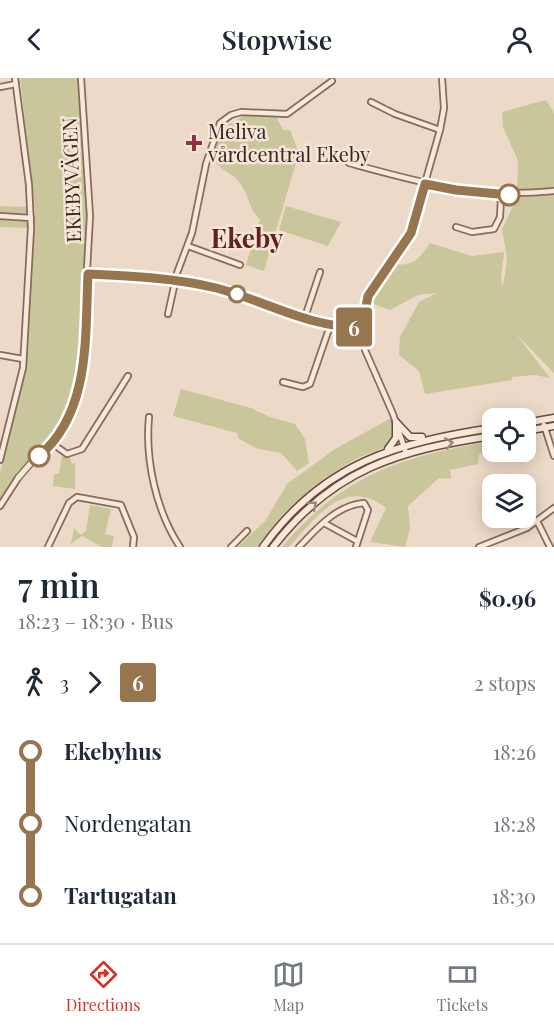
<!DOCTYPE html>
<meta charset="utf-8">
<style>
:root{--surface:#fff;--page:#f6f6f7;--text:#1f2937;--muted:#747a83;--line:#e0e1e3;--accent:#d93025}
body{margin:0;font-family:"Playfair Display",serif;background:var(--page);color:var(--text);height:100vh;display:flex;flex-direction:column;font-size:22px;white-space:nowrap}
*{box-sizing:border-box;margin:0}
p{font-size:20px;color:var(--muted)}
.icon{flex:none;width:33px;height:33px;fill:none;stroke:currentColor;stroke-width:2;stroke-linecap:round;stroke-linejoin:round}
.map{position:relative;height:469px;overflow:hidden}
.details{display:flex;flex-direction:column;background:var(--surface);flex:1}
.details>*{flex:none}
.badge{padding:0 12px;border-radius:4px;font-size:21px;line-height:39px}
.tools{position:absolute;left:482px;top:330px;display:grid;gap:12px}
.tools a{display:grid;place-items:center;width:54px;height:54px;border-radius:12px;background:var(--surface);box-shadow:0 3px 15px #0003;font-size:30px}
.map>.badge{position:absolute;translate:-50% -50%;box-shadow:0 0 0 3px #fff}
.legs{display:flex;align-items:center;gap:9px;height:66px;padding:0 18px;font-size:20px}
.legs p{margin-inline-start:auto}
.head{display:flex;align-items:center;justify-content:space-between;height:102px;padding:0 18px}
h1{font-size:33px;font-weight:600;line-height:45px}
ul{padding:0 18px;list-style:none}
li{display:flex;align-items:center;gap:21px;height:72px;font-size:22px}
li i{display:grid;place-items:center;width:9px;height:100%;margin:0 8px;background:currentColor}
li i::after{content:'';width:15px;height:15px;margin:-8px;border:4px solid;border-radius:50%;background:var(--surface)}
li p{margin-inline-start:auto}
li:first-child i{background:linear-gradient(#0000 50%,currentColor 0)}
li:last-child i{background:linear-gradient(currentColor 50%,#0000 0)}
header{display:flex;justify-content:space-between;align-items:center;height:78px;padding:0 18px;background:var(--surface);font-size:27px;font-weight:600}
.tab-bar{display:flex;justify-content:space-around;align-items:center;height:84px;border-top:2px solid var(--line);background:var(--surface);font-size:16px;color:var(--muted)}
.tab-bar a{display:grid;justify-items:center;gap:3px}
.tab-bar .selected{color:var(--accent)}
.map>svg:first-child{display:block}
.green{fill:#cac69b}
.lines{fill:none;stroke-linecap:round;stroke-linejoin:round}
.minor-casing{stroke:#876b5d;stroke-width:8}
.tertiary-casing{stroke:#876b5d;stroke-width:8}
.secondary-casing{stroke:#694c40;stroke-width:9}
.minor{stroke:#f7e8da;stroke-width:4.5}
.tertiary{stroke:#f7e8da;stroke-width:5}
.secondary{stroke:#f7e8da;stroke-width:6}
.oneway{stroke:#98887d}
.line-1-casing{stroke:#fff;stroke-width:14}
.line-1{stroke:#97764f;stroke-width:9}
.poi-dot{fill:#943045;stroke:#f4e5d6;stroke-width:2}
.stop-1-dot{fill:#fff;stroke:#97764f;stroke-width:3}
.labels{text-anchor:middle;stroke-width:5;stroke-linejoin:round;paint-order:stroke}
.poi-label{font-size:20px;fill:#382720;stroke:#f4e5d6;text-anchor:start}
.street-label{font-size:20px;fill:#382720;stroke:#f4e5d6}
.district-label{font-size:26px;font-weight:bold;fill:#632121;stroke:#f4e5d6}
</style>
<header><svg class="icon" aria-label="back" viewBox="0 0 24 24"><path d="M15 5l-7 7 7 7"/></svg>Stopwise<svg class="icon" aria-label="person" viewBox="0 0 24 24"><circle cx="12" cy="8" r="4"/><path d="M4 21q1-7 8-7t8 7"/></svg></header>
<div class="map">
<svg width="554" height="469" viewBox="0 0 554 469">
<rect width="100%" height="100%" fill="#edd9c7"/>
<!-- green -->
<g class="green">
<polygon points="20,0 79,0 88,135 79,298 68,335 56,358 35,376 0,424 0,395 26,293 35,135"/>
<path d="M546,22L554,35V295L516,256L550,300L535,297L512,299V302L425,316L419,293L399,277L400,259L419,224L437,215L418,217L390,232L371,225L394,186C413,189 420,180 430,165L472,178L504,174L501,203L503,208L507,181L502,151L517,120L518,83L503,49L502,34Z"/>
<path d="M245,37L276,38L283,52H290L299,75L264,193L246,187L260,142C248,129 250,121 242,108C235,95 218,92 211,78L221,51Z"/>
<polygon points="0,128 31,129 31,150 0,149"/>
<polygon points="286,128 341,144 328,168 279,152"/>
<polygon points="181,311 251,330 270,339 295,346 305,361 309,385 297,393 281,375 258,371 239,361 237,355 173,338"/>
<path d="M391,340C392,348 396,360 388,366C380,374 364,376 354,382C316,403 282,432 258,469H238L266,442L287,406L335,371Z"/>
<path d="M492,363V372L479,376L478,386L450,392L451,401L439,400L408,428L410,450L405,469L370,464L386,430C345,398 316,439 289,469H282C344,396 401,379 492,363Z"/>
<polygon points="62,378 70,380 72,386 75,385 75,411 53,408 54,396 59,396"/>
<polygon points="90,427 111,431 105,456 114,458 112,469 102,469 82,458 71,466 74,450 81,457 86,453"/>
</g>
<g class="lines">
<defs>
<g id="minor">
<polyline points="0,9 16,6"/>
<polyline points="371,24 395,36 440,52"/>
<path d="M344,80L349,85C422,105 476,121 554,113"/>
<polyline points="0,138 31,140"/>
<polyline points="456,149 472,154 494,151 500,139 501,119"/>
<polyline points="188,168 240,187"/>
<path d="M89,196C130,197 175,200 216,210C264,222 311,251 361,249"/>
<polyline points="168,236 177,195 192,155 206,86 220,45 231,37 241,34 287,36 332,3"/>
<polyline points="305,239 320,194"/>
<polyline points="0,277 23,281"/>
<polyline points="283,304 303,309 310,306 330,248"/>
<path d="M149,339C145,382 156,433 180,469"/>
<polyline points="544,347 554,378"/>
<polyline points="53,366 67,376 82,371 128,298"/>
<polyline points="406,375 393,336 365,272 361,249 363,233 376,203 413,147 440,52 444,30 442,0"/>
<polyline points="0,382 23,290 31,150 29,107 15,0"/>
<polyline points="31,385 53,366 62,351 74,324 81,298 90,138 81,0"/>
<polyline points="0,428 18,400"/>
<polyline points="537,443 550,469"/>
<polyline points="324,445 357,463"/>
<polyline points="48,469 69,425 77,419 121,427 134,459 133,469"/>
<polyline points="231,469 247,453"/>
<path d="M299,469C317,450 337,427 364,425L368,432L356,469"/>
<polyline points="479,469 527,450 554,430"/>
</g>
<polyline id="tertiary" points="18,400 31,385"/>
<g id="secondary">
<polyline points="396,344 410,359 422,359"/>
<polyline points="525,345 554,340"/>
<polyline points="525,353 554,348"/>
<polyline points="388,371 396,360 396,345"/>
<path d="M263,469C323,385 396,365 492,350"/>
<path d="M273,469C333,391 399,372 492,358"/>
</g>
</defs>
<!-- minor casing -->
<use href="#minor" class="minor-casing"/>
<!-- tertiary casing -->
<use href="#tertiary" class="tertiary-casing"/>
<!-- secondary casing -->
<use href="#secondary" class="secondary-casing"/>
<!-- minor -->
<use href="#minor" class="minor"/>
<!-- tertiary -->
<use href="#tertiary" class="tertiary"/>
<!-- secondary -->
<use href="#secondary" class="secondary"/>
</g>
<!-- one-way arrows -->
<defs><path id="oneway-chevron" d="M-2-3.5L2.5 0L-2 3.5" fill="none" stroke-width="1.6" stroke-linecap="round" stroke-linejoin="round" transform="scale(1.5)"/></defs>
<g class="oneway">
<use href="#oneway-chevron" transform="translate(449 365) rotate(-10)"/>
<use href="#oneway-chevron" transform="translate(313 427) rotate(-40)"/>
</g>
<g class="lines">
<defs>
<path id="line-1" d="M39,378C91,334 85,258 88,196C131,198 175,200 216,210C264,222 311,251 362,249L368,218L411,155L425,106L456,112L509,117"/>
</defs>
<!-- line-1 casing -->
<use href="#line-1" class="line-1-casing"/>
<!-- line-1 -->
<use href="#line-1" class="line-1"/>
</g>
<!-- markers -->
<path class="poi-dot" d="M191 56h6v6h6v6h-6v6h-6v-6h-6v-6h6z"/>
<g class="stop-1-dot">
<circle cx="509" cy="117" r="10"/>
<circle cx="237" cy="216" r="8"/>
<circle cx="39" cy="378" r="10"/>
</g>
<g class="labels">
<!-- poi labels -->
<g class="poi-label">
<text x="208" y="61">Meliva<tspan x="208" dy="23">vårdcentral Ekeby</tspan></text>
</g>
<!-- street labels -->
<g class="street-label">
<text transform="translate(72 102) rotate(-92)" y="7">EKEBYVÄGEN</text>
</g>
<!-- district labels -->
<g class="district-label">
<text x="247" y="170">Ekeby</text>
</g>
</g>
</svg>
<div class="tools">
<a><svg class="icon" aria-label="locate" viewBox="0 0 24 24"><circle cx="12" cy="12" r="6"/><path d="M12 2v4M12 18v4M2 12h4M18 12h4"/></svg></a>
<a><svg class="icon" aria-label="layers" viewBox="0 0 24 24"><path d="M12 4l9 5-9 5-9-5zM3 14l9 5 9-5"/></svg></a>
</div>
<b class="badge" style="left:354px;top:249px;background:#97764f;color:#fff">6</b>
</div>
<section class="details">
<div class="head"><div><h1>7 min</h1><p>18:23 – 18:30 · Bus</p></div><b>$0.96</b></div>
<div class="legs"><svg class="icon" aria-label="walk" viewBox="0 0 24 24"><circle cx="13" cy="4" r="2"/><path d="M13 8l-2 6 4 7M11 14l-3 7M7 12l3-4h3l4 4"/></svg>3<svg class="icon" aria-label="forward" viewBox="0 0 24 24"><path d="M9 5l7 7-7 7"/></svg><b class="badge" style="background:#97764f;color:#fff">6</b><p>2 stops</p></div>
<ul>
<li><i style="color:#97764f"></i><b>Ekebyhus</b><p>18:26</p></li>
<li><i style="color:#97764f"></i><span>Nordengatan</span><p>18:28</p></li>
<li><i style="color:#97764f"></i><b>Tartugatan</b><p>18:30</p></li>
</ul>
</section>
<nav class="tab-bar">
<a class="selected"><svg class="icon" aria-label="directions" viewBox="0 0 24 24"><path d="M12 3l9 9-9 9-9-9zM9 14v-3h6M13 9l2 2-2 2"/></svg>Directions</a>
<a><svg class="icon" aria-label="map" viewBox="0 0 24 24"><path d="M3 6l6-2 6 2 6-2v14l-6 2-6-2-6 2zM9 4v14M15 6v14"/></svg>Map</a>
<a><svg class="icon" aria-label="tickets" viewBox="0 0 24 24"><path d="M3 7h18v10H3zM15 7v10"/></svg>Tickets</a>
</nav>
